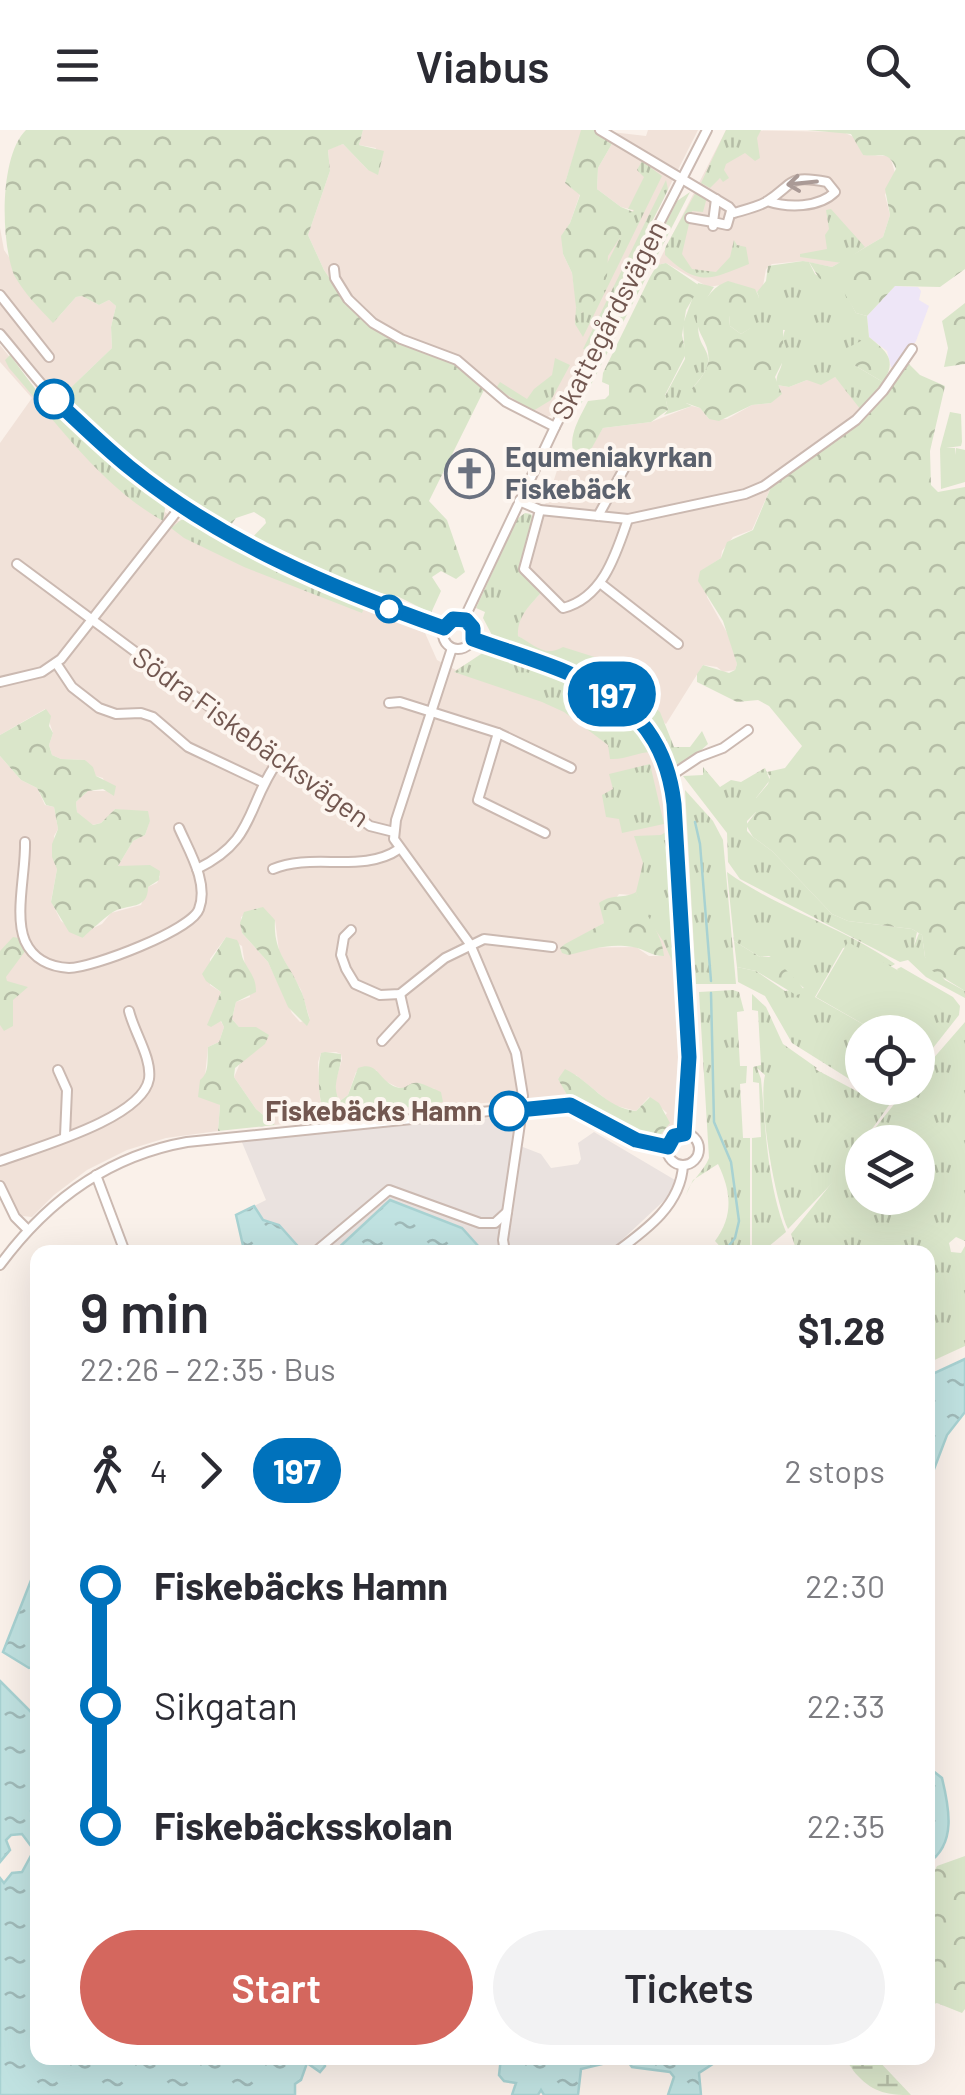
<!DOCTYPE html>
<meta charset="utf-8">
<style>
:root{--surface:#fff;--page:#f2f2f3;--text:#2b2b33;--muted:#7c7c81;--accent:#d4675e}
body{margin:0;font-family:Barlow,sans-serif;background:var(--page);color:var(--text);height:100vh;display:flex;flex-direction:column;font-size:38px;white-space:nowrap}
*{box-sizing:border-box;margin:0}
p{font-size:32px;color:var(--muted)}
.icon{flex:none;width:55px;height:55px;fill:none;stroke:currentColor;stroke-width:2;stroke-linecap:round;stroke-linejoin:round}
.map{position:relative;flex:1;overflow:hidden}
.panel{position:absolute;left:30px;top:1115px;width:905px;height:820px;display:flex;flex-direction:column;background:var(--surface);border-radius:20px;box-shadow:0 10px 40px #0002}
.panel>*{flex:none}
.badge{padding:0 20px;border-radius:32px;font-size:35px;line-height:65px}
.tools{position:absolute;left:845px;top:885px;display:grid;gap:20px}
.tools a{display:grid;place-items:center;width:90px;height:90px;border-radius:50%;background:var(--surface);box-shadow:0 10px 40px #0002;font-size:50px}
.map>.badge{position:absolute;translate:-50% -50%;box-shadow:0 0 0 5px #fff}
.legs{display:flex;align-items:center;gap:15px;height:110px;padding:0 50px;font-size:32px}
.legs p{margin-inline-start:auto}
.overview{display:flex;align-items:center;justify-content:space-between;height:170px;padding:0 50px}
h1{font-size:55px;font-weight:600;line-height:75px}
.primary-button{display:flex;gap:20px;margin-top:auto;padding:20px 50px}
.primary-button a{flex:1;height:115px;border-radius:60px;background:var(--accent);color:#fff;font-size:40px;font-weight:600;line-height:115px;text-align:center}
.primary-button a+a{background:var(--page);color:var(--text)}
ul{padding:0 50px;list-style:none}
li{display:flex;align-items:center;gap:35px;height:120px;font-size:38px}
li i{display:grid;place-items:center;width:15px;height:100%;margin:0 12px;background:currentColor}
li i::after{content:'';width:25px;height:25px;margin:-12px;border:8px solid;border-radius:50%;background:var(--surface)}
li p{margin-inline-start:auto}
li:first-child i{background:linear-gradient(#0000 50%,currentColor 0)}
li:last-child i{background:linear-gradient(currentColor 50%,#0000 0)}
header{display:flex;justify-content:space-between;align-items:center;height:130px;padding:0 50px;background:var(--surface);font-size:45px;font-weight:600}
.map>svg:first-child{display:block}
.residential{fill:#f1e2d9;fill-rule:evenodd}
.industrial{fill:#eae2df}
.education{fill:#eee6f7}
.grass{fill:url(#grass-tufts)}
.forest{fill:url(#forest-crowns)}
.wetland{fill:url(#wetland-marsh)}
.garden{fill:#dae6ca}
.water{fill:url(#water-ripples);stroke:#a8d2d2;stroke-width:2.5}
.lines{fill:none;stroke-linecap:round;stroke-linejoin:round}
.stream{stroke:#a8d2d2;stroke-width:2.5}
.minor-casing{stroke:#cbb9b1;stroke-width:12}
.minor{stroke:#fff;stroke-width:8}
.oneway{stroke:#aa9a96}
.line-1-casing{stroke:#fff;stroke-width:22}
.line-1{stroke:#0072bc;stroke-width:15}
.stop-1-dot{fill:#fff;stroke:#0072bc;stroke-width:5}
.labels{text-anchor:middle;stroke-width:8;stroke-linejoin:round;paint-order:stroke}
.street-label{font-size:28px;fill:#725750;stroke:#fdf6f0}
.worship-label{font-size:28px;font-weight:bold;fill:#5b616d;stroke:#fdf6f0;text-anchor:start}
.stop-label{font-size:28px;font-weight:bold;fill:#725750;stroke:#fdf6f0;text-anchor:end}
</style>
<header><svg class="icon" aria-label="menu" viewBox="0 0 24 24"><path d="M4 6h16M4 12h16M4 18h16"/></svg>Viabus<svg class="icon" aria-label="search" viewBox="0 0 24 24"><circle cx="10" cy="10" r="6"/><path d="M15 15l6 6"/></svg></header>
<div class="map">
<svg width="965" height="1965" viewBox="0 0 965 1965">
<defs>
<pattern id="grass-tufts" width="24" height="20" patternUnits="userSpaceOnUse" patternTransform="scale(2.5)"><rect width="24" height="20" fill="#dae6ca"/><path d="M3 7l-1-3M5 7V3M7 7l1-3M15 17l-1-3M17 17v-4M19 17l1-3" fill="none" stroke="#b5bda6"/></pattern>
<pattern id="forest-crowns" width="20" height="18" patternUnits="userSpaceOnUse" patternTransform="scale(2.5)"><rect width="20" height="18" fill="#dae6ca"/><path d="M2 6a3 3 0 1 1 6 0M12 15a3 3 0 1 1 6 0" fill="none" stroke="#b5bda6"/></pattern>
<pattern id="wetland-marsh" width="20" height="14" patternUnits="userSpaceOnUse" patternTransform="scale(2.5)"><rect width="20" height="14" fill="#dae6ca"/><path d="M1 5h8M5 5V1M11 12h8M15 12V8" fill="none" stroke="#b5bda6"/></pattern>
<pattern id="water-ripples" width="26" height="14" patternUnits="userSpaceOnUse" patternTransform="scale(2.5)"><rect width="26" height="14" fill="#c0e2e1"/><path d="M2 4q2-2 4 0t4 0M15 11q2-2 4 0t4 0" fill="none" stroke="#a0bab9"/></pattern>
</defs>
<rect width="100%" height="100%" fill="#faf1ea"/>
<!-- residential -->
<g class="residential">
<polygon points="363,0 582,0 565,53 580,64 570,93 562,106 563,124 572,143 577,177 633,80 621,77 597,59 598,38 613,12 594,0 646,6 648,0 698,0 556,282 546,288 506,268 458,235 375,200 343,168 324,140 308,105 330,41 328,19 343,14 368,40 376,18 359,15"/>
<polygon points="726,0 843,2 856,8 863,25 890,26 895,43 885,65 890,85 883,107 832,137 803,131 772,134 766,139 763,156 757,162 734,153 708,157 666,133 657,135"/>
<polygon points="0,98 4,120 54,192 76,167 82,166 99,175 109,170 116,176 111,197 112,218 61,267 0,202"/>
<path d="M0,215L50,277L164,374L165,382L176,391L190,390L290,444L425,503L437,530L456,540L483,524L638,596L660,641L669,704L684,924L682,973L674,1000L657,1008H645L582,975L546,967L401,981L400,977L431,976L435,959L411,954L404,959L397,957L383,950L376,940L356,942L348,965L340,971L336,963V950L342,929L341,924L336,922L321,923L318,932L320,969L327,989L275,995L256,979L234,947L256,897H239L232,889L236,872L250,867L242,816L226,807L210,829V855L221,862L211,896L220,890L224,897L219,912L208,917L205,946L220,975L218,1001L166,1008L127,1020L87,1040L54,1065L32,1087L22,1086L12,1075L0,1060V626L21,650L37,658L45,675L54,677L58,699L54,706L57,739L51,771L61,791L83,808L87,801L102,794L111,783L141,775L148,757L157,753L160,746L135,737L118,736L133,711L145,705L150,690L132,681L115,679L101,693L92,695L77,682L76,672L88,661H107L103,648L96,646L85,630L61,629L52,625L49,615L53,603L45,579L0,605V313L32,268L0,232ZM619,764L631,765L663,826H649L636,817L560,818L604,793L603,785ZM257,778L275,790L279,821L301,860L310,890L300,892L292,883L268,832L242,803L241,787ZM576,945L613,975L636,981L649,967L667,983L649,1006L639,1004L567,965L558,948Z"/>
<polygon points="835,247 867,285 851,301 797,334 771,357 752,400 733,407 722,421 721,428 704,439 707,467 730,508 737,534 735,540 723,542 717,537 703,535 666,594 635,569 633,554 609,534 539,520 518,506 518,493 526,479 541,463 520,436 533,386 547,372 559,334 578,340 603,298 651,292 692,276 700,278 709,289 727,289 752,275 771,273 781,260 777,255 789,257 807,250"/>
</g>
<!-- industrial -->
<polygon class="industrial" points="512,987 519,993 515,1014 541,1024 551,1038 578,1034 581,1029 578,1013 594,1002 675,1050 670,1065 609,1122 485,1122 462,1098 369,1092 334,1122 303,1122 279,1095 263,1090 254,1076 266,1070 241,1010 415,992"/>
<!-- education -->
<polygon class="education" points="895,156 918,157 921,161 919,170 929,176 916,211 896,239 891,237 887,221 869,207 867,186"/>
<!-- grass -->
<g class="grass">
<polygon points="726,0 761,0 757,8 760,28 755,31 745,23 726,34 724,40 729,48 723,52 720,48 710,58 701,53"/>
<polygon points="642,31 662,46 583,207 575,194 576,177 582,183 634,80 628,79 644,47 637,40"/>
<polygon points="666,50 668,59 664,68 586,220 583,219"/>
<polygon points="690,62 580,276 573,279 677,71"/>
<path d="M696,62L707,67L703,82L692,81L682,124L692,139L716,142L730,127L734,110L737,115L746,117L749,134C711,149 699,158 665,125V118Z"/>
<polygon points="831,79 865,117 842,133 800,127 800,124 827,119 825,105 829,99 826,80"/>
<path d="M803,131L809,132L815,144L846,164L856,183L867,186L869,207L854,235L883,252L861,280L835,247L821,255L807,250L789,257L777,255C775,244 781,242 782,232C785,221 780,212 785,200L751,198L741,204L730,196L729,185L759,167L757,162L766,151L768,136Z"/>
<path d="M698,153L714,157C704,172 694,189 700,209C703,218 709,222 708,232C706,249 688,256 686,273L692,276L664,285L668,280L665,266L685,229L683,194Z"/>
<path d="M10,225L50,279L67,287L107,327L159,369L165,378L163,391C101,356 55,291 9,238L5,230Z"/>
<polygon points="555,228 570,235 551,270 533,281 496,258 500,252 527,269 534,259 552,245"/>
<path d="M525,383L531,384L534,390L520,440L541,463C529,476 517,487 518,506C533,514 545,528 563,517L601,529L617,541L615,544C597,526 602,539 585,541L493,507L483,488L485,482L476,478L517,389Z"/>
<polygon points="190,389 365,476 362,483 244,437 184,408 171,398 181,390"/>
<path d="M487,520C550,540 624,555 653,622C637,622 626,630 610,629L608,615L564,582L542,572L454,542Z"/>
<polygon points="628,550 633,554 635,569 652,575 660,582 674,617 690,617 702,601 708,614 679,640 652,593 613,556"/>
<polygon points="650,634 664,694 622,703 619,689 606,687 602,665 613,659 609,644"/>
<polygon points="703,637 720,657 731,650 741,652 765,638 770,650 756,668 756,682 747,691 747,701 753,707 772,721 832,784 848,791 912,799 917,802 914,816 919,803 922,805 925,827 945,850 965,861 965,868 926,847 908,830 900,832 740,749 728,732 727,703 683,646 703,645"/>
<polygon points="685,660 713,691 723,710 736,854 696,854"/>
<polygon points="672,698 680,848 663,811 642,780 636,762 643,733 634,706 661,705"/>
<path d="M727,742C778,779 843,797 895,834L890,837L848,817L843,818L815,867L877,902H862V957L792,913L765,866L738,852L737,837L756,841L785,861L804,858L779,837L778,831L769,826L760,827L734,811Z"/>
<polygon points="901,837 953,867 960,876 959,885 918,937 918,908 941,867 899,842 897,839"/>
<path d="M733,860L739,862L744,881L737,882L740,936H747L746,953L740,954L743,1008H750V1122H725L715,1111C734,1085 731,1061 718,1034L693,1050L686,1065C691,1049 703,1043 709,1028L699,862Z"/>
<path d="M752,864L766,877L783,914L817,938L815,939L879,973L892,971L837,1048L788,1099C775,1071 758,973 765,945L757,938L761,949C766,1000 767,1053 786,1102L762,1122H752V1008L761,1007L759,953L753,952V937L761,935L758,881L752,880Z"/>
<polygon points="965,892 965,1111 956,1107 949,1113 951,1122 961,1123 965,1116 965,1216 928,1233 928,1122 797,1122 791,1104 862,1015 862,1068 918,1068 918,1012 864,1012 907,958 918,958 918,946"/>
</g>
<!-- forest -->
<g class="forest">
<path d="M26,0H363L359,15L384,21L378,45L368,40L343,14L328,20L330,41L308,105L324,140L343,168L375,200L458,235L485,258L429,371L447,390L465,442L456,449L441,441L432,447L441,461L431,483L397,466L355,459L251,409L266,393L265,389L254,382L236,388L230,396C167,360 113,317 61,267L112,218L111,197L116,176L109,170L99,175L82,166L76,167L53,193C39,178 24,163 14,145C0,108 0,25 26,0Z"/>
<polygon points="581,0 594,0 613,12 598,38 597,59 621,77 636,83 608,126 607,146 597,169 581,183 576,177 572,143 563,124 561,106 570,93 580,65 565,53"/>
<path d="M807,0H965V139L940,157L895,156L867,186L856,183L845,164L819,148L809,132L832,137L883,107L890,85L885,59L896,39C888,18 879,28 863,25L851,4Z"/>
<path d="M666,133L700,156L686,180L682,205L686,224L665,265L668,280L651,292L603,298L585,330H577C565,310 578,291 588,271L605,269L609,265V255L602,252L603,243L650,147L657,135Z"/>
<path d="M728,151L755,159L759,167L746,180L729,186L730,196L741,204L755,195L764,198L783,195V231L775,247L782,264L771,273L752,275L719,291L709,289L700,278L686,273L685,267C693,256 705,247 708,233C713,206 680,198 709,165C715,158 718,155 728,151Z"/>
<polygon points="965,173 965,234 944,237 948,218 942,191"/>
<path d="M869,207C886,221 898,230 883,252L854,235L848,223L851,216Z"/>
<polygon points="909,234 920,245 945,256 930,321 931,355 938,362 965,357 965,861 931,840 925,827 922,805 912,799 848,791 832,784 772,721 753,707 746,695 756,682 756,668 768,654 770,647 767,642 785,638 802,616 769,576 758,570 737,572 697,552 697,544 703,535 729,543 735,540 737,534 723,491 698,451 700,441 721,428 727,412 753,400 771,357 797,334 851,301 874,278"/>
<path d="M46,579L51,586L49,596L53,603L49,615L52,625L61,629L85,630L93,637L96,646L116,656L114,666L103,659L88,661L76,672L77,682L93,695L101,693L115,679L148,681L150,691L145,705L133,711L118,736L150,735L160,741L159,750L148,757C148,781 128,773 113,782C108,785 86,804 83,808L69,802L51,772L57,739L52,727V714L58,699L54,677L46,675L37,658L21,650L0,626V605Z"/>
<path d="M636,762C644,785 662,801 664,826C651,826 645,819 633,817C606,813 592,820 568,825L562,823L560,818L565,814L604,793L599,773C613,763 625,769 636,762Z"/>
<path d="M263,777L275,790C273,823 288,831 300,859C305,868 306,880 310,890L307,896L288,877L268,832L242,803L240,793L244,782Z"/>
<polygon points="13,807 18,808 26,820 6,847 7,851 28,857 13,870 13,896 4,901 0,895 0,821"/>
<path d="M226,807L237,810C242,818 240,825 245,833C251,844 256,848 256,862L236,872L232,889L239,897H256L269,905L265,914L235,938L234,947L256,979L275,995L218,1001L220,975L198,967L200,950C210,943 207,928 208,917L219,912L224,897L221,891L211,897L207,895L221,862L206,851L202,844Z"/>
<path d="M734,811L760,827H776C784,842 800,849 805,863L796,865L756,841L737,837Z"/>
<path d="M325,922L341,924C342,941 330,955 340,971L348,965L358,938C378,930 378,950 396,957C407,961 408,951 419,953C426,955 434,959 441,962L443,972L327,989C318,977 317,937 321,923Z"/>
<path d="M565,939C591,951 605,978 636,981L650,967L659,973L670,993L660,1005L639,1004L567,965L558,949Z"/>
<polygon points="965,1726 965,1879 962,1883 937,1873 928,1876 928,1753 937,1736"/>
</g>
<!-- wetland -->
<path class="wetland" d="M842,1928H876L911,1965C889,1965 874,1963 858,1946C851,1939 850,1933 842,1928Z"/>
<!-- garden -->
<g class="garden">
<polygon points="950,282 961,284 962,312 961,316 946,318 955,318 956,325 956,318 965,320 965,352 941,359 940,319"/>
<polygon points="848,812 945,867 918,914 918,902 877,902 816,867"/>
</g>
<!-- water -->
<g class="water">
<polygon points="390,1070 462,1098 480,1118 475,1122 334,1122"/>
<polygon points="254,1076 263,1090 279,1095 303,1122 241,1122 244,1120 236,1085"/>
<polygon points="965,1229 965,1282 947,1305 931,1347 928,1380 928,1246"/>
<polygon points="37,1435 37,1536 29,1538 3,1522"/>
<polygon points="0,1551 37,1588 37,1672 31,1681 38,1689 38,1928 324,1928 325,1936 320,1942 307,1933 301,1950 295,1954 295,1965 0,1965 0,1748 4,1753 12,1743 22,1742 34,1720 22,1704 11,1705 6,1710 10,1720 0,1732"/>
<path d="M928,1637L942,1648C949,1677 957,1714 928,1733Z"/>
<polygon points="501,1928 722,1928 699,1943 701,1965 668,1965 674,1947 670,1942 632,1937 627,1930 623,1929 581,1939 578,1965 544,1965 541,1960 538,1965 512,1965 516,1953 504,1951 499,1945"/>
</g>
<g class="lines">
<!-- stream -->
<g class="stream">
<polyline points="695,692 700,714 711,851"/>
<polyline points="711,863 714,992 731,1032 739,1091 735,1108 724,1122"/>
</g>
<defs>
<g id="minor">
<path d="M600,0L729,77L734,83C744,80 757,77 766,72C795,54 786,44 827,52L835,62C819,78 788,78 767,71"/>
<polyline points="716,69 713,92 727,95 731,81"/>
<polyline points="690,88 713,92 713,96"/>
<polyline points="334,139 335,148 348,169 373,193 401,209 457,230 506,272 555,297"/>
<polyline points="0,165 49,227"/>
<path d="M0,204C18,225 35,248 54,268C158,382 302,447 444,498"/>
<polyline points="519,371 540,380 628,389 745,364 764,356 856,290 883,261 912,219"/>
<path d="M540,380L524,439L563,478C603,468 616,424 628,389"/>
<polyline points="598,386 625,337"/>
<polyline points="17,434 370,696 394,702"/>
<polyline points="600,453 678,514"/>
<circle cx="458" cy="504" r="15"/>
<polyline points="464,489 555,297 707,0"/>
<path d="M473,509C526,528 590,539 631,581C649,599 662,622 669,646C679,682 677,723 679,760C685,841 695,923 685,1003"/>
<polyline points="452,518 396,690 394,709 470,814 516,923 523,966"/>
<polyline points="56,533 72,557 99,578 116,584 141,583 153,587 188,617 264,653"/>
<polyline points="0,552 42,542 61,529 182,375"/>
<polyline points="389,573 400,572 498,603 571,638"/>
<polyline points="498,603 478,670 545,703"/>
<polyline points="669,647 699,627 723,618 748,600"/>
<path d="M25,712C26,741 14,785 25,811C33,829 50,837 69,838C92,838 192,800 199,779C209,753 189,721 179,698"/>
<path d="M197,739C257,710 245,676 280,628"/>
<path d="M273,739C312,722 363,744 399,719"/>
<polyline points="351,800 344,807 341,825 346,839 355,854 380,865 400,864 445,828 484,809 552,817"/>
<polyline points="382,911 405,886 400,864"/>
<polyline points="58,940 67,960 65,1006"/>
<circle cx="683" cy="1019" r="16"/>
<path d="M0,1031C34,1018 142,989 149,949C152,928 134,902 129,881"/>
<polyline points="96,1045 125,1122"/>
<polyline points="0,1056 15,1087 28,1100"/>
<polyline points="315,1122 389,1060 480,1093 495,1093 507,1082"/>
<polyline points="505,1122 503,1110 522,980"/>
<path d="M616,1122C646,1100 681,1075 683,1035"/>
<path d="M0,1135C47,1071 108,1026 187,1012L560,974L586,981L636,1010L667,1017"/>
</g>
</defs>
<!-- minor casing -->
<use href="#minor" class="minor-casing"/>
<!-- minor -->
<use href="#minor" class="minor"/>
</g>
<!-- one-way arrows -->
<defs><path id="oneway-shaft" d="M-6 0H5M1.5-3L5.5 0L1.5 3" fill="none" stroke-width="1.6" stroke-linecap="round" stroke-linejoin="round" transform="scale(2.5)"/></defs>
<use class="oneway" href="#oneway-shaft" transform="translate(802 53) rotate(174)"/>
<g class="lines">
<defs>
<path id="line-1" d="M54,269C79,292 103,316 129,337C221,412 333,459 444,498L453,489L466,490L473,498V509C564,542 661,558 674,674L689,927L684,1004L674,1006L668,1017L636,1010L570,975L509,981"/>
</defs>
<!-- line-1 casing -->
<use href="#line-1" class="line-1-casing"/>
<!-- line-1 -->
<use href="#line-1" class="line-1"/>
</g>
<!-- icons -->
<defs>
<symbol id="church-ring" viewBox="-11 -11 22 22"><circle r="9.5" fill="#fdf6f0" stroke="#6b7280" stroke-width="1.5"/><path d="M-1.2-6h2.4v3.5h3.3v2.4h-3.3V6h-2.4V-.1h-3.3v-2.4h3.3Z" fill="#6b7280"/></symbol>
</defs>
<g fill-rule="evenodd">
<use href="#church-ring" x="442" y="316" width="55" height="55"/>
</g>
<!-- markers -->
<g class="stop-1-dot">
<circle cx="54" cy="269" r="18"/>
<circle cx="389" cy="479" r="12"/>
<circle cx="509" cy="981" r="18"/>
</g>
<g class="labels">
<!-- street labels -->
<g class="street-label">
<text transform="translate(609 190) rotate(-63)" y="10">Skattegårdsvägen</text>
<text transform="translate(251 607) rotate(36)" y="10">Södra Fiskebäcksvägen</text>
</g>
<!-- worship labels -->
<g class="worship-label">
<text x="505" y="337">Equmeniakyrkan<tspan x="505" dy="32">Fiskebäck</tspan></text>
</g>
<!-- stop labels -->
<g class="stop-label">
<text x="482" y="991">Fiskebäcks Hamn</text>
</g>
</g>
</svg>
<div class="tools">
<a><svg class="icon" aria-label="locate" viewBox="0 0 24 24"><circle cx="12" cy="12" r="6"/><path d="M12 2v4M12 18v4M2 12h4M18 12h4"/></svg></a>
<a><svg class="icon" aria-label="layers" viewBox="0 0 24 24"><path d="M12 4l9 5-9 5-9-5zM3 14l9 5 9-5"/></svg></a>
</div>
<b class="badge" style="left:612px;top:564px;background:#0072bc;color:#fff">197</b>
<section class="panel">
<div class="overview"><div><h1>9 min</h1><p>22:26 – 22:35 · Bus</p></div><b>$1.28</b></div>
<div class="legs"><svg class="icon" aria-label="walk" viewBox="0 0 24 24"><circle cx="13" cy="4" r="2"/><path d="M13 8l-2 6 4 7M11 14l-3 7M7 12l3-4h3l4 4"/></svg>4<svg class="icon" aria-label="forward" viewBox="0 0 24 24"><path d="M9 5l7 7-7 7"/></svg><b class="badge" style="background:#0072bc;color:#fff">197</b><p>2 stops</p></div>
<ul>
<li><i style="color:#0072bc"></i><b>Fiskebäcks Hamn</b><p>22:30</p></li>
<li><i style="color:#0072bc"></i><span>Sikgatan</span><p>22:33</p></li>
<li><i style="color:#0072bc"></i><b>Fiskebäcksskolan</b><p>22:35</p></li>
</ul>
<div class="primary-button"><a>Start</a><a>Tickets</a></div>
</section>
</div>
